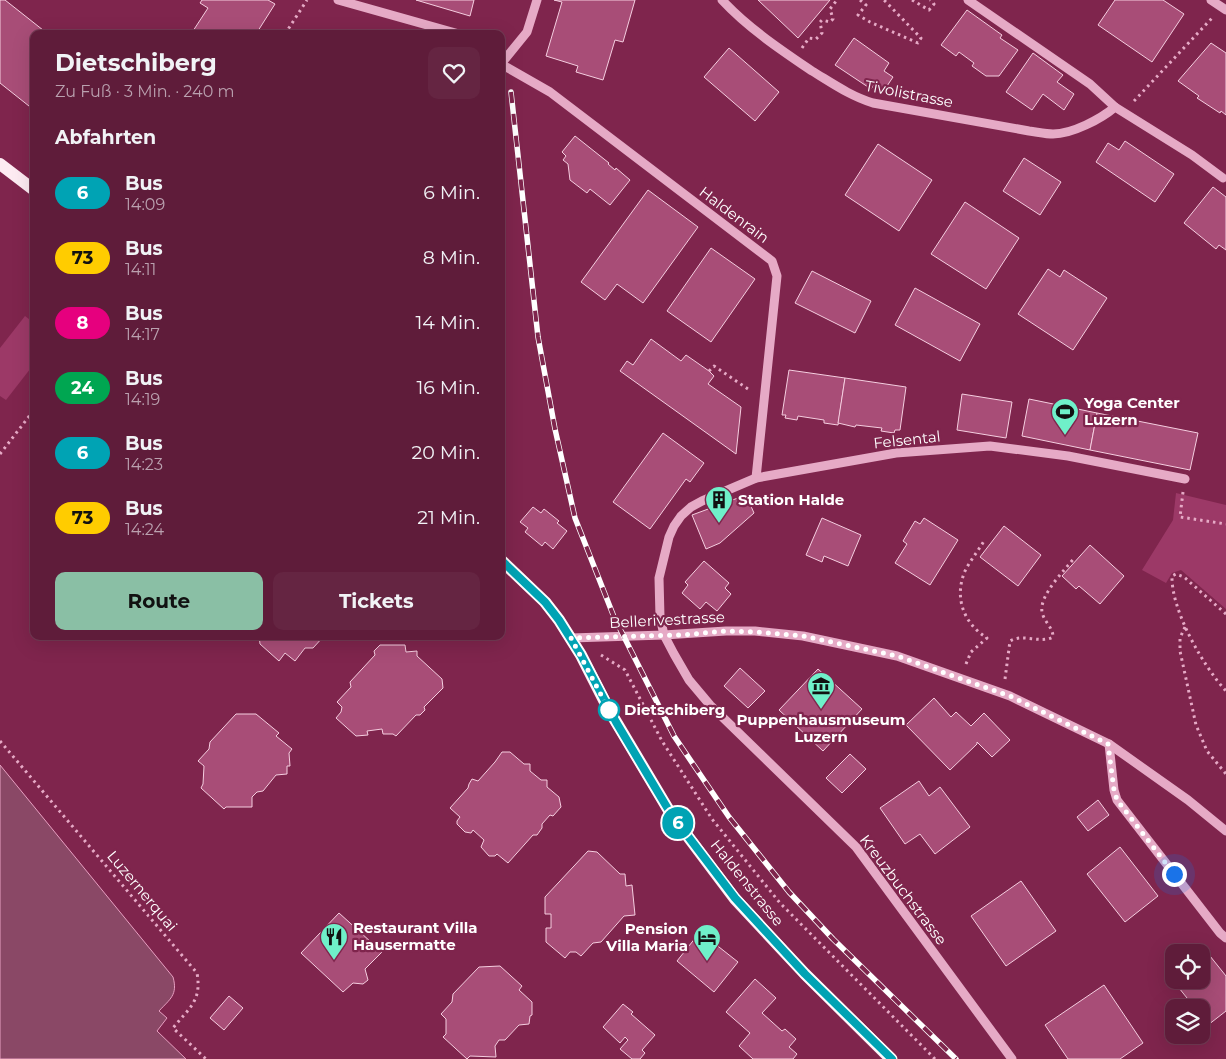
<!DOCTYPE html>
<html lang="de">
<meta charset="utf-8">
<style>
:root{--surface:#5f1c3a;--page:#652542;--text:#f1f3f6;--muted:#baa1af;--line:#733a54;--accent:#8abfa5}
body{margin:0;font-family:Montserrat,sans-serif;background:var(--page);color:var(--text);height:100vh;display:flex;flex-direction:column;font-size:19px;white-space:nowrap}
*{box-sizing:border-box;margin:0}
p{font-size:16px;color:var(--muted)}
.icon{flex:none;width:28px;height:28px;fill:none;stroke:currentColor;stroke-width:2;stroke-linecap:round;stroke-linejoin:round}
.map{position:relative;flex:1;overflow:hidden}
.drawer{position:absolute;left:30px;top:30px;width:475px;height:610px;display:flex;flex-direction:column;background:var(--surface);border-radius:10px;box-shadow:0 5px 20px #0002,0 0 0 1px var(--line)}
.drawer>*{flex:none}
.badge{padding:0 10px;border-radius:16px;font-size:18px;line-height:32px}
.controls{position:absolute;left:1165px;top:944px;display:grid;gap:10px}
.controls a{display:grid;place-items:center;width:45px;height:45px;border-radius:10px;background:var(--surface);box-shadow:0 5px 20px #0002,0 0 0 1px var(--line);font-size:25px}
.you{position:absolute;width:25px;height:25px;margin:-12px;border:4px solid #fff;border-radius:50%;background:#1a73e8;box-shadow:0 0 0 8px #1a73e833}
.map>.badge{position:absolute;translate:-50% -50%;box-shadow:0 0 0 2px #fff}
h2{padding:0 25px;font-size:19px;line-height:45px}
.round{display:grid;place-items:center;flex:none;width:52px;height:52px;border-radius:10px;background:var(--page)}
.headline{display:flex;align-items:center;justify-content:space-between;height:85px;padding:0 25px}
h1{font-size:24px;font-weight:700;line-height:38px}
.cta{display:flex;gap:10px;margin-top:auto;padding:10px 25px}
.cta a{flex:1;height:58px;border-radius:10px;background:var(--accent);color:#111;font-size:20px;font-weight:700;line-height:58px;text-align:center}
.cta a+a{background:var(--page);color:var(--text)}
ul{padding:0;list-style:none}
li{display:flex;align-items:center;gap:15px;height:65px;padding:0 25px}
li div{flex:1}
li b{display:block;font-size:19px}
li em{font-style:normal}
li .badge{min-width:55px;font-weight:700;text-align:center}
.map>svg:first-child{display:block}
.green{fill:#9c3967}
.water{fill:#8a4866;stroke:#e79fc1}
.building{fill:#a84d77;stroke:#f5cee0}
.lines{fill:none;stroke-linecap:round;stroke-linejoin:round}
.path{stroke:#e6aac6;stroke-width:3;stroke-dasharray:2.5 4;stroke-linecap:butt}
.minor{stroke:#e6aac6;stroke-width:9}
.major{stroke:#fdebf2;stroke-width:12}
.rail-casing{stroke:#fff;stroke-width:5.5}
.rail{stroke:#7f254d;stroke-width:4;stroke-dasharray:11;stroke-linecap:butt}
.line-casing{stroke:#fff;stroke-width:11}
.line{stroke:#00a3b4;stroke-width:8}
.walk{stroke:#fff;stroke-width:5;stroke-dasharray:0 9}
.stop-dot{fill:#fff;stroke:#00a3b4;stroke-width:2.5}
.labels{text-anchor:middle;stroke-width:4.5;stroke-linejoin:round;paint-order:stroke}
.street-label{font-size:15px;fill:#fff;stroke:#7f254d}
.poi-label{font-size:15px;font-weight:bold;fill:#fff;stroke:#7f254d;text-anchor:start}
.stop-label{font-size:15px;font-weight:bold;fill:#fff;stroke:#7f254d;text-anchor:start}
</style>
<div class="map">
<svg width="1226" height="1059" viewBox="0 0 1226 1059">
<rect width="100%" height="100%" fill="#7f254d"/>
<!-- green -->
<g class="green">
<polygon points="25,316 34,323 34,364 6,400 0,396 0,348"/>
<polygon points="1176,493 1226,505 1226,609 1181,570 1172,573 1166,583 1142,570 1173,520"/>
</g>
<!-- water -->
<path class="water" d="M0,765L173,977C178,995 170,999 159,1011L167,1018L157,1031L186,1059H0Z"/>
<!-- building -->
<g class="building">
<polygon points="0,0 5,0 48,34 34,34 34,110 0,83"/>
<polygon points="202,0 268,0 275,4 256,34 191,34 208,8 200,3"/>
<polygon points="416,0 474,0 470,16"/>
<polygon points="554,0 635,0 623,42 615,40 603,80 576,72 578,66 546,56 562,2"/>
<polygon points="758,0 830,0 798,38"/>
<polygon points="1115,0 1163,0 1184,14 1152,62 1098,25"/>
<polygon points="967,10 1002,35 1000,38 1018,50 999,76 986,76 972,66 974,63 959,52 956,56 941,45"/>
<polygon points="854,38 889,63 884,71 893,77 883,92 874,85 871,89 835,65"/>
<polygon points="1211,43 1226,53 1226,115 1221,111 1220,113 1197,98 1199,96 1178,81"/>
<polygon points="729,48 779,92 755,121 704,77"/>
<polygon points="1033,53 1063,75 1057,82 1074,94 1064,110 1043,94 1032,110 1006,92"/>
<polygon points="575,136 609,163 608,164 615,170 616,168 630,180 610,205 590,189 587,193 570,180 568,164 563,160 566,156 562,152"/>
<polygon points="1125,141 1174,174 1155,202 1096,162 1108,143 1119,150"/>
<polygon points="878,144 932,180 899,231 845,195"/>
<polygon points="1024,158 1061,182 1040,215 1003,191"/>
<polygon points="1213,187 1226,197 1226,250 1219,245 1216,249 1184,223"/>
<polygon points="648,190 698,227 643,303 617,284 605,300 581,282"/>
<polygon points="965,202 1019,238 986,289 931,254"/>
<polygon points="711,248 755,279 711,342 667,311"/>
<polygon points="1048,269 1060,277 1064,270 1107,298 1073,350 1018,314"/>
<polygon points="812,271 871,301 855,333 795,303"/>
<polygon points="915,288 980,324 960,361 895,325"/>
<polygon points="651,339 681,361 686,355 709,371 714,376 708,384 741,407 736,454 620,371 627,361 633,365"/>
<polygon points="789,370 845,378 838,425 824,423 824,420 798,416 797,420 785,418 786,415 782,415"/>
<polygon points="845,378 906,387 900,430 895,430 894,433 881,431 882,428 856,425 855,427 838,423"/>
<polygon points="962,394 1012,402 1006,438 957,430"/>
<polygon points="1029,399 1097,413 1090,450 1022,436"/>
<polygon points="1097,413 1198,433 1190,470 1090,450"/>
<polygon points="663,433 704,463 690,482 686,479 650,529 613,502"/>
<polygon points="746,495 754,513 720,543 706,549 692,515"/>
<polygon points="533,507 541,513 544,509 559,521 557,523 567,531 553,549 545,542 542,546 525,532 528,528 520,522"/>
<polygon points="822,518 861,535 848,566 824,556 822,562 806,555"/>
<polygon points="924,518 958,540 930,585 895,563 907,544 903,541 915,521 920,524"/>
<polygon points="1004,526 1041,555 1018,586 980,557"/>
<polygon points="1090,545 1124,576 1100,604 1079,586 1076,589 1062,576"/>
<polygon points="704,561 729,583 725,588 731,594 717,611 706,602 700,609 682,593 688,585 685,582"/>
<polygon points="259,636 324,636 313,648 305,648 295,661 285,653 279,661 260,644"/>
<polygon points="380,645 405,645 406,652 417,651 417,656 442,679 443,688 424,707 425,710 420,715 416,715 396,736 393,734 383,734 382,729 367,731 368,735 356,736 336,718 341,712 342,707 337,702 351,687 350,682 375,655 374,651"/>
<polygon points="740,668 765,691 748,708 724,686"/>
<polygon points="818,669 862,709 823,751 779,710"/>
<polygon points="934,698 951,717 956,712 971,726 984,713 1010,740 992,757 977,742 977,744 950,770 906,725"/>
<polygon points="236,714 256,714 279,733 276,736 292,749 289,753 290,766 287,766 287,774 276,775 263,791 257,792 252,797 252,807 226,807 224,809 201,788 203,784 204,766 198,761 209,749 210,742"/>
<polygon points="502,752 510,752 524,764 530,764 530,771 541,780 547,780 547,787 559,797 561,807 553,816 550,815 542,824 542,828 537,835 533,835 508,863 497,854 495,856 489,856 481,847 484,840 473,830 471,833 465,832 457,824 457,821 460,817 450,808 468,788 469,784 472,779 478,781 495,762"/>
<polygon points="850,754 866,769 842,793 826,778"/>
<polygon points="919,781 929,796 940,787 970,827 935,854 920,834 905,844 880,808"/>
<polygon points="1098,800 1109,815 1088,831 1077,817"/>
<polygon points="1120,847 1158,896 1125,922 1087,874"/>
<polygon points="588,851 597,852 620,874 625,874 626,886 632,885 635,915 624,916 601,942 593,943 581,956 576,952 570,952 565,958 546,942 546,928 551,928 551,914 545,914 545,897"/>
<polygon points="1021,881 1056,931 1006,966 971,916"/>
<polygon points="339,913 382,952 365,969 368,980 363,984 353,983 343,992 301,953"/>
<polygon points="700,932 738,962 714,992 677,961"/>
<polygon points="1202,946 1226,976 1226,1011 1208,1025 1201,1016 1201,1008 1195,1008 1167,973 1174,968 1174,980 1201,980 1201,952 1193,952"/>
<polygon points="500,966 522,986 519,990 532,1002 532,1015 530,1016 529,1024 519,1025 505,1040 499,1040 495,1046 496,1057 470,1056 467,1059 443,1037 446,1034 446,1019 441,1014 452,1002 453,994 479,967"/>
<polygon points="755,979 776,998 762,1013 782,1031 785,1029 796,1039 789,1047 797,1054 793,1059 753,1059 739,1046 750,1033 726,1012"/>
<polygon points="1104,985 1143,1043 1120,1059 1068,1059 1045,1025"/>
<polygon points="229,996 243,1008 224,1030 210,1018"/>
<polygon points="623,1004 633,1012 631,1014 655,1035 642,1050 645,1053 640,1059 632,1059 620,1049 628,1040 625,1037 620,1043 603,1027"/>
</g>
<g class="lines">
<!-- path -->
<g class="path">
<polyline points="860,0 866,5 858,15 870,22 918,43 921,38 884,0"/>
<polyline points="912,0 929,10 934,4 930,0"/>
<polyline points="285,34 307,0"/>
<polyline points="802,48 809,38 816,39 822,33 820,22 822,20 830,22 833,19 830,9 837,0"/>
<polyline points="1134,101 1212,18"/>
<polyline points="709,371 714,366 751,391"/>
<polyline points="0,454 34,410"/>
<polyline points="1183,492 1180,517 1226,524"/>
<path d="M1226,614L1184,577L1176,574L1172,576C1171,610 1203,666 1226,691"/>
<polyline points="1185,627 1180,638 1180,651 1196,725 1207,751 1226,774"/>
<polyline points="601,655 625,670 662,741 712,819 780,903 935,1059"/>
<path d="M966,664L971,652L987,638C963,623 954,597 965,571C970,561 978,551 984,541"/>
<path d="M1005,679L1010,641C1023,633 1040,644 1053,637C1053,627 1044,622 1042,612C1039,595 1065,570 1075,557"/>
<path d="M0,741L197,973C202,1001 189,1008 173,1028L206,1059"/>
</g>
<!-- minor -->
<g class="minor">
<polyline points="338,0 459,34"/>
<path d="M722,0C748,28 781,50 812,71C832,83 850,96 873,103L1029,131C1037,132 1046,134 1053,134C1072,134 1101,119 1115,107L1192,155L1223,178"/>
<polyline points="968,0 1090,84 1115,107"/>
<polyline points="1211,0 1226,10"/>
<polyline points="501,64 550,92 772,261 777,276 756,478"/>
<polyline points="501,64 527,32 537,0"/>
<polyline points="571,638 664,635 726,631 755,631 803,636 897,656 1010,696 1109,744 1188,800 1226,831"/>
<polyline points="1109,744 1114,790 1117,800 1220,933 1226,938"/>
<polyline points="1012,1059 856,847 710,705 689,680 674,654 664,635 660,617 659,578 669,537 674,526 681,516 691,507 702,501 756,478 896,453 990,446 1068,456 1185,479"/>
</g>
<!-- major -->
<g class="major">
<polyline points="0,164 34,190"/>
<polyline points="501,560 545,602 559,620 581,655 609,710 671,814 735,899 805,974 891,1059"/>
</g>
<defs>
<polyline id="rail" points="511,92 538,337 555,429 575,518 614,617 674,736 729,817 789,892 833,939 956,1059"/>
</defs>
<!-- rail casing -->
<use href="#rail" class="rail-casing"/>
<!-- rail -->
<use href="#rail" class="rail"/>
</g>
<g class="lines">
<defs>
<polyline id="line" points="501,560 545,602 559,620 581,655 616,722 671,814 735,898 805,974 892,1059"/>
</defs>
<!-- line casing -->
<use href="#line" class="line-casing"/>
<!-- line -->
<use href="#line" class="line"/>
<!-- walk -->
<polyline class="walk" points="609,710 571,638 682,635 726,631 755,632 803,636 897,656 1010,696 1108,744 1114,790 1117,800 1174,874"/>
</g>
<!-- icons -->
<defs>
<symbol id="stadium-pin" viewBox="-11 -11 22 30"><path d="M0 17L-7.5 6A9.5 9.5 0 1 1 7.5 6Z" fill="#6ff0c9" stroke="#7f254d"/><path d="M0-5a6.5 5 0 1 0 0 10a6.5 5 0 1 0 0-10ZM-3.5-1.8h7v3.6h-7Z" fill="#111"/></symbol>
<symbol id="building-pin" viewBox="-11 -11 22 30"><path d="M0 17L-7.5 6A9.5 9.5 0 1 1 7.5 6Z" fill="#6ff0c9" stroke="#7f254d"/><path d="M-4-6H4V6H1V3H-1V6H-4ZM-2.5-4.3h1.7v1.8h-1.7ZM.8-4.3h1.7v1.8H.8ZM-2.5-1h1.7V.8h-1.7ZM.8-1h1.7V.8H.8Z" fill="#111"/></symbol>
<symbol id="museum-pin" viewBox="-11 -11 22 30"><path d="M0 17L-7.5 6A9.5 9.5 0 1 1 7.5 6Z" fill="#6ff0c9" stroke="#7f254d"/><path d="M0-6L6-3V-2H-6V-3ZM-5-1h2V3h-2ZM-1-1h2V3h-2ZM3-1h2V3H3ZM-6 4H6V6H-6Z" fill="#111"/></symbol>
<symbol id="restaurant-pin" viewBox="-11 -11 22 30"><path d="M0 17L-7.5 6A9.5 9.5 0 1 1 7.5 6Z" fill="#6ff0c9" stroke="#7f254d"/><path d="M-5-6h1v4h1v-4h1v4h1v-4h1v5L-1.5 .5V6h-2V.5L-5-1ZM5-6V6H3V1.5H1.5Q1.5-4 5-6Z" fill="#111"/></symbol>
<symbol id="hotel-pin" viewBox="-11 -11 22 30"><path d="M0 17L-7.5 6A9.5 9.5 0 1 1 7.5 6Z" fill="#6ff0c9" stroke="#7f254d"/><path d="M-6-4.5h1.5V1H6V5H4.5V3h-9V5H-6ZM-4 0a1.8 1.8 0 1 1 3.6 0ZM.5 0V-2.5h3Q6-2.5 6 0Z" fill="#111"/></symbol>
</defs>
<g fill-rule="evenodd">
<use href="#stadium-pin" x="1049" y="396" width="32" height="43"/>
<use href="#building-pin" x="703" y="484" width="32" height="43"/>
<use href="#museum-pin" x="805" y="670" width="32" height="43"/>
<use href="#restaurant-pin" x="318" y="921" width="32" height="43"/>
<use href="#hotel-pin" x="691" y="922" width="32" height="43"/>
</g>
<!-- markers -->
<circle class="stop-dot" cx="609" cy="710" r="10"/>
<g class="labels">
<!-- street labels -->
<g class="street-label">
<text transform="translate(909 94) rotate(11)" y="5">Tivolistrasse</text>
<text transform="translate(734 215) rotate(37)" y="5">Haldenrain</text>
<text transform="translate(907 440) rotate(-6)" y="5">Felsental</text>
<text transform="translate(667 620) rotate(-3)" y="5">Bellerivestrasse</text>
<text transform="translate(747 883) rotate(51)" y="5">Haldenstrasse</text>
<text transform="translate(903 890) rotate(53)" y="5">Kreuzbuchstrasse</text>
<text transform="translate(142 891) rotate(50)" y="5">Luzernerquai</text>
</g>
<!-- poi labels -->
<g class="poi-label">
<text x="1084" y="408">Yoga Center<tspan x="1084" dy="17">Luzern</tspan></text>
<text x="738" y="505">Station Halde</text>
<text x="821" y="725" text-anchor="middle">Puppenhausmuseum<tspan x="821" dy="17">Luzern</tspan></text>
<text x="353" y="933">Restaurant Villa<tspan x="353" dy="17">Hausermatte</tspan></text>
<text x="688" y="934" text-anchor="end">Pension<tspan x="688" dy="17">Villa Maria</tspan></text>
</g>
<!-- stop labels -->
<g class="stop-label">
<text x="624" y="715">Dietschiberg</text>
</g>
</g>
</svg>
<div class="controls">
<a><svg class="icon" aria-label="locate" viewBox="0 0 24 24"><circle cx="12" cy="12" r="6"/><path d="M12 2v4M12 18v4M2 12h4M18 12h4"/></svg></a>
<a><svg class="icon" aria-label="layers" viewBox="0 0 24 24"><path d="M12 4l9 5-9 5-9-5zM3 14l9 5 9-5"/></svg></a>
</div>
<div class="you" style="left:1174px;top:874px"></div>
<b class="badge" style="left:678px;top:823px;background:#00a3b4;color:#fff">6</b>
<section class="drawer">
<div class="headline"><div><h1>Dietschiberg</h1><p>Zu Fuß · 3 Min. · 240 m</p></div><a class="round"><svg class="icon" aria-label="heart" viewBox="0 0 24 24"><path d="M12 20l-8-8c-3-5 5-10 8-4 3-6 11-1 8 4z"/></svg></a></div>
<h2>Abfahrten</h2>
<ul>
<li><span class="badge" style="background:#00a3b4;color:#fff">6</span><div><b>Bus</b><p>14:09</p></div><em>6 Min.</em></li>
<li><span class="badge" style="background:#fc0;color:#111">73</span><div><b>Bus</b><p>14:11</p></div><em>8 Min.</em></li>
<li><span class="badge" style="background:#e6007e;color:#fff">8</span><div><b>Bus</b><p>14:17</p></div><em>14 Min.</em></li>
<li><span class="badge" style="background:#00a651;color:#fff">24</span><div><b>Bus</b><p>14:19</p></div><em>16 Min.</em></li>
<li><span class="badge" style="background:#00a3b4;color:#fff">6</span><div><b>Bus</b><p>14:23</p></div><em>20 Min.</em></li>
<li><span class="badge" style="background:#fc0;color:#111">73</span><div><b>Bus</b><p>14:24</p></div><em>21 Min.</em></li>
</ul>
<div class="cta"><a>Route</a><a>Tickets</a></div>
</section>
</div>
